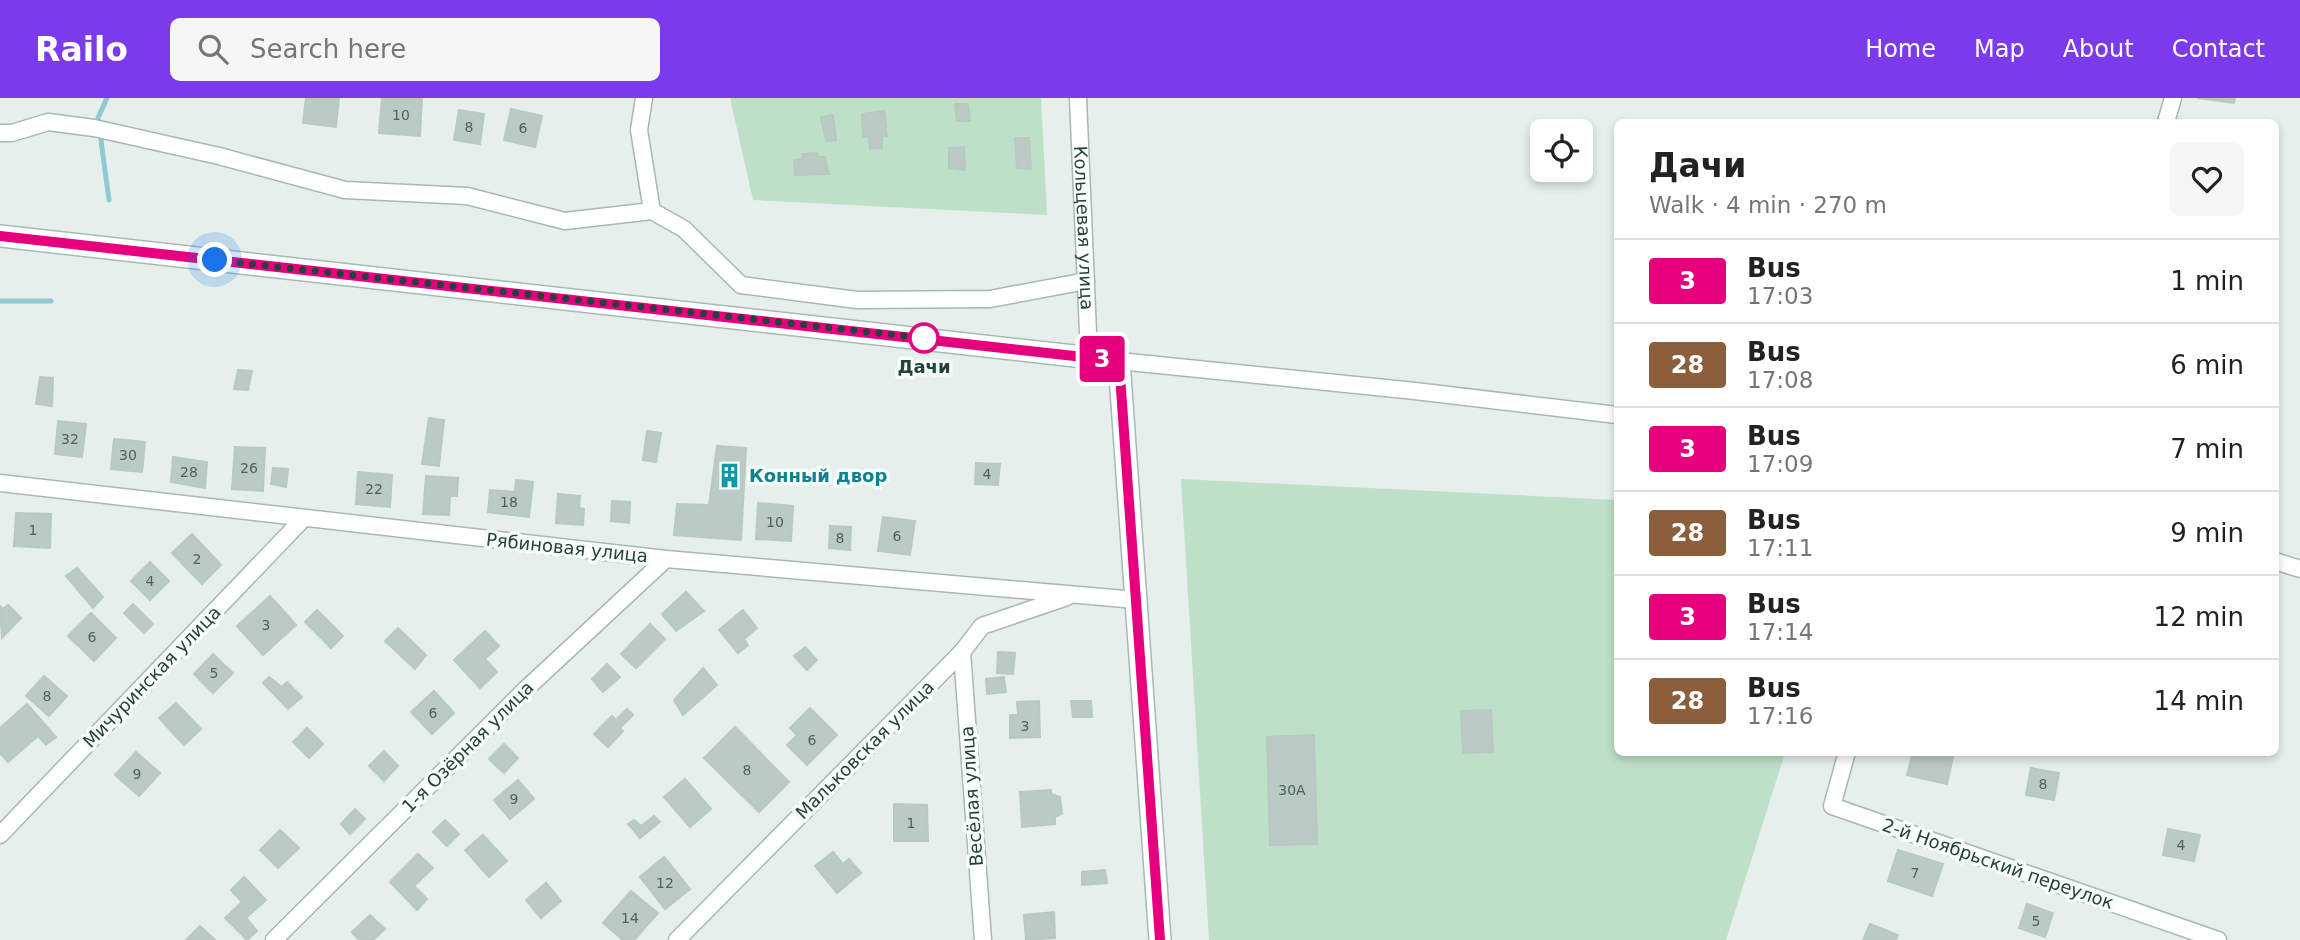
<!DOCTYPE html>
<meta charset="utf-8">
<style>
:root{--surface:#fff;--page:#f6f6f6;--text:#222;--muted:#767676;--line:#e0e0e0;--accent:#7c3aed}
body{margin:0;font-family:"DejaVu Sans",sans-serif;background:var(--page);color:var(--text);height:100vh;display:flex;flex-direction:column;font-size:26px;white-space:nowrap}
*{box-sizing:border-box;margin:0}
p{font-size:23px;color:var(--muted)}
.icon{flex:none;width:38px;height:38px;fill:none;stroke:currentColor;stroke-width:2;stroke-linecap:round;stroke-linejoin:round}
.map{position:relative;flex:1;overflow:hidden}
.details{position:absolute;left:1614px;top:21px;width:665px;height:637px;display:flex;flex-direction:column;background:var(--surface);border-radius:10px;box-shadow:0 4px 10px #0003}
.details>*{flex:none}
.badge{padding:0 14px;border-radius:5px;font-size:24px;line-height:46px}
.fabs{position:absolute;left:1530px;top:21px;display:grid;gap:14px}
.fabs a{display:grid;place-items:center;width:63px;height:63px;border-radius:10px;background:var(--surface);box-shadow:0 4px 10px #0003;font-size:35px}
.you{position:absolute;width:35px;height:35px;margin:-18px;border:5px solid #fff;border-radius:50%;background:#1a73e8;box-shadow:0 0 0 10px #1a73e833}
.map>.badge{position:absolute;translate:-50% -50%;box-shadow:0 0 0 4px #fff}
.round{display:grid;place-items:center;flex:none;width:74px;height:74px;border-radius:10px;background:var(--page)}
.overview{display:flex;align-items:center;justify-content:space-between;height:119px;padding:0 35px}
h1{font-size:33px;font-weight:700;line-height:52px}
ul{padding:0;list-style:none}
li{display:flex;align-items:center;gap:21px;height:84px;padding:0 35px;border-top:2px solid var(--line)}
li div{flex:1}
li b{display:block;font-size:26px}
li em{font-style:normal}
li .badge{min-width:77px;font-weight:700;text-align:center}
header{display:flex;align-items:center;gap:42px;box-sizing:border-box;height:98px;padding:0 35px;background:var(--accent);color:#fff}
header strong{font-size:33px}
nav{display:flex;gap:38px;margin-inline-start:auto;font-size:24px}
.search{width:490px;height:63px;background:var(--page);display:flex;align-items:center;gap:18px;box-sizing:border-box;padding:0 24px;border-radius:10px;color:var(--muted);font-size:26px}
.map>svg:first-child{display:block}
.green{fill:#bfe0c8}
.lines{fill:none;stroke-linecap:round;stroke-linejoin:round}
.stream{stroke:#8ec9d4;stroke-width:5}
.building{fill:#bbcac4;stroke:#b8c9c2;stroke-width:2}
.street-casing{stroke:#a8b8b2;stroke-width:19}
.secondary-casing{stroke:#a4bbb3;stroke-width:24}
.street{stroke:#fff;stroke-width:16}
.secondary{stroke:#fff;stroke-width:21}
.line-casing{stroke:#fff;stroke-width:16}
.line{stroke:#e6007e;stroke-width:10}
.walk{stroke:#24423a;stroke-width:7;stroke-dasharray:0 12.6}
.stop-dot{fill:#fff;stroke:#e6007e;stroke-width:3.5}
.labels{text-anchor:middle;stroke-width:7;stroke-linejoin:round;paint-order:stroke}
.number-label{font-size:14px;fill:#4a645c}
.street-label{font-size:18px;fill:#24423a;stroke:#f7fbf9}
.stop-label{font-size:18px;font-weight:bold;fill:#24423a;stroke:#f7fbf9}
.culture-label{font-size:18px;font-weight:bold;fill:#0d838f;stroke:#f7fbf9;text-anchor:start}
</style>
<header>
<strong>Railo</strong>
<div class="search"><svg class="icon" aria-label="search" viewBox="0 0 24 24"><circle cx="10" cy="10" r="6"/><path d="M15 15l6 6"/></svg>Search here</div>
<nav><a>Home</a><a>Map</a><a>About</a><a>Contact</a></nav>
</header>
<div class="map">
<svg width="2300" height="842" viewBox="0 0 2300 842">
<rect width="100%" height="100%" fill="#e6efeb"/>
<!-- green -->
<g class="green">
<polygon points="730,0 1041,0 1047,117 753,102"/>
<polygon points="1181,381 1617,402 1617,654 1785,655 1726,842 1209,842"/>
</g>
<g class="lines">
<!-- stream -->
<g class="stream">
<polyline points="107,0 98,20 109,102"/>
<polyline points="0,203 51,203"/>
</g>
</g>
<!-- building -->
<g class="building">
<polygon points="306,0 339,0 336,29 303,25"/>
<polygon points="382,0 422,0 420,38 379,35"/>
<polygon points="2197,0 2235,0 2234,5"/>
<polygon points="955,6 968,6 970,23 957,23"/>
<polygon points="511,11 542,18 535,49 504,42"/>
<polygon points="459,12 484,16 480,46 454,42"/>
<polygon points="884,13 887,38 882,38 882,50 870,51 869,39 863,39 862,16"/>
<polygon points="833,17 836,42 826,43 821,19"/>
<polygon points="1015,40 1029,40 1031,71 1017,70"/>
<polygon points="964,49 965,72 949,70 949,50"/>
<polygon points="817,55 818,59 825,59 829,76 795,77 794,62 803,61 802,56"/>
<polygon points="238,272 252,273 248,292 234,291"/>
<polygon points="40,279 53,280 52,308 36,306"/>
<polygon points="429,320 444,322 439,368 422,366"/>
<polygon points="58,323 86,326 82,359 55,356"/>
<polygon points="647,333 661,335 656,364 643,362"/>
<polygon points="114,341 145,344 142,374 111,371"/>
<polygon points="717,348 746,350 741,442 674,437 677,406 709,407"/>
<polygon points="235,349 265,350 263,393 232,391"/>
<polygon points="173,359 207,364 205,390 171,384"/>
<polygon points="976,365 1000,366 998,387 975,386"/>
<polygon points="273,370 288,371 286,389 271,386"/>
<polygon points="358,374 392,377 390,409 356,406"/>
<polygon points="426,378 458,380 457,398 450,398 449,417 423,416"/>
<polygon points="516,382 533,384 529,419 488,414 490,392 515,394"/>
<polygon points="558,396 580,398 579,410 584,411 583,427 556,425"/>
<polygon points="612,403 630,404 629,425 611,423"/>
<polygon points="758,405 793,408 791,443 756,441"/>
<polygon points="16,415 51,416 50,450 14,448"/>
<polygon points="883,419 915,423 910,457 878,453"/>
<polygon points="830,428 851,429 850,452 829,450"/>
<polygon points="192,436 221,467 202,486 172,455"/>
<polygon points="150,464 169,483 150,502 131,483"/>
<polygon points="77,470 103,499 93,510 66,478"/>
<polygon points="686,494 704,513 676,533 662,516"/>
<polygon points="270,498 296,527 263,557 237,528"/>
<polygon points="133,506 153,526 144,535 124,515"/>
<polygon points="8,507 21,520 2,540 0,508 3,511"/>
<polygon points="317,512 343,538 331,550 305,524"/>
<polygon points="743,512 757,530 744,541 748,547 738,555 719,532"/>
<polygon points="91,515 116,540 94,563 68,538"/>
<polygon points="650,526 665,541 636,570 621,556"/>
<polygon points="398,530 426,557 415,571 385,543"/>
<polygon points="485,533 499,548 485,561 497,574 480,590 454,562"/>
<polygon points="805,549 817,562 807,572 794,558"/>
<polygon points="998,554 1015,555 1013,576 997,575"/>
<polygon points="213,556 233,575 213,595 194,576"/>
<polygon points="607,566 620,579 603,594 592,581"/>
<polygon points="703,570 717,587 683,617 674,602"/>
<polygon points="44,578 67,598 49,618 26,598"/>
<polygon points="269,579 282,589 287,584 302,599 288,611 263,585"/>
<polygon points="1004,579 1006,594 987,596 986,581"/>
<polygon points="434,593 454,615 432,636 411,614"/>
<polygon points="1039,603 1040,639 1010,640 1010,617 1018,617 1017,604"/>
<polygon points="1071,603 1091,603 1092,619 1073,619"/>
<polygon points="176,605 201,631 184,647 159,620"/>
<polygon points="27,606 56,639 46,647 38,638 8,664 0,655 0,630"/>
<polygon points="810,610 837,637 807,667 787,647 797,637 790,630"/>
<polygon points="627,611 633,617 620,630 623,633 608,649 594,636 612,618 616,622"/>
<polygon points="1491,612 1493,654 1463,655 1461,613"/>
<polygon points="735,629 789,684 759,714 704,660"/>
<polygon points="307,630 323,646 309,660 293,644"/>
<polygon points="1314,637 1317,746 1270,747 1267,639"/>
<polygon points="504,646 518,660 504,675 489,661"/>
<polygon points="384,653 398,668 384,683 369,668"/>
<polygon points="136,654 160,675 139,698 115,677"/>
<polygon points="1913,654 1954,654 1947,686 1907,677"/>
<polygon points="2031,670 2059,675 2054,702 2026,697"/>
<polygon points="685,681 711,711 690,729 664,699"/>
<polygon points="518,682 534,701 510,721 494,702"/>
<polygon points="1051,692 1051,696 1060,699 1062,716 1055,719 1055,726 1022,729 1020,694"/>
<polygon points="894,706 927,707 928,743 894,743"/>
<polygon points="355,711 365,721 350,736 341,726"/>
<polygon points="654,718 660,724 640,740 628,726 634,722 641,728"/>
<polygon points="445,722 459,736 447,748 433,734"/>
<polygon points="2168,731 2200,737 2194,763 2163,757"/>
<polygon points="280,732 299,750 278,770 260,752"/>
<polygon points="483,737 507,763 489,779 465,752"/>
<polygon points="1898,752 1943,766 1932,798 1888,783"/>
<polygon points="833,754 843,766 849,761 861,775 837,795 815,768"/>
<polygon points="418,756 433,770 414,788 427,801 417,812 390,784"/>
<polygon points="664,759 690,791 665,811 640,779"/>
<polygon points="1105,772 1107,785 1082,787 1082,774"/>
<polygon points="244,779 266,802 246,820 257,833 247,842 225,820 242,804 231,792"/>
<polygon points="546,785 561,803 541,820 526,802"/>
<polygon points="631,793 658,815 634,842 623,842 603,825"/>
<polygon points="2027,806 2053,815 2045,839 2019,830"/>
<polygon points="1054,814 1055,840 1026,842 1024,817"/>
<polygon points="370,817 385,831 373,842 359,842 352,834"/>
<polygon points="1870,826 1898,837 1896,842 1863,842"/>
<polygon points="200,828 215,842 186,842"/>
</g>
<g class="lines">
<defs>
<g id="street">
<polyline points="644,0 639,32 652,113"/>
<path id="s1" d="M1078,0L1089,258"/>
<polyline points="2166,24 2173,0"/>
<polyline points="0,35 12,35 48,24 94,30 219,58 345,92 467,98 565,123 652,113 684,131 741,187 857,202 990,201 1086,183"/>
<polyline points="1119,263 1415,293 1617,317"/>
<polyline points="0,385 666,461 1136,502"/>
<polyline points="2275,463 2300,471"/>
<polyline points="962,554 983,842"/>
<polyline points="1847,654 1832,708 2218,842"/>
<polyline points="0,737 304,420"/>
<polyline points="274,842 527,590 666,461"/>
<polyline points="677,842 962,554 982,528 1067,499"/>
</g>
<polyline id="secondary" points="0,138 1119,263 1160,842"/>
</defs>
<!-- street casing -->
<use href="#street" class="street-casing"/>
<!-- secondary casing -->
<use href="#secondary" class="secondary-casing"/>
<!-- street -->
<use href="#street" class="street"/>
<!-- secondary -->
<use href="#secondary" class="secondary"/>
</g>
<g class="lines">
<defs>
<polyline id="line" points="0,138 1119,263 1160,842"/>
</defs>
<!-- line casing -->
<use href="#line" class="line-casing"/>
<!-- line -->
<use href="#line" class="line"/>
<!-- walk -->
<polyline class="walk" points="215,162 924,240"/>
</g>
<!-- icons -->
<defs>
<symbol id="building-bare" viewBox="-9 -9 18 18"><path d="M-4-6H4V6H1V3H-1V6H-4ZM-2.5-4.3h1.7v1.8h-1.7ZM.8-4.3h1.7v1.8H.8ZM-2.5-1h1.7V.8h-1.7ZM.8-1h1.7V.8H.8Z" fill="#0f9aa8" stroke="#f7fbf9" stroke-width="2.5" paint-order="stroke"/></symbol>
</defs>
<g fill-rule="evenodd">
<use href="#building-bare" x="712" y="360" width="35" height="35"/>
</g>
<!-- markers -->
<circle class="stop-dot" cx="924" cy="240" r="14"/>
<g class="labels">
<!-- number labels -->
<g class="number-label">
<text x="401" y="22">10</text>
<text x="469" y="34">8</text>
<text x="523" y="35">6</text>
<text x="70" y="346">32</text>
<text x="128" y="362">30</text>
<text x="249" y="375">26</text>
<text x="189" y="379">28</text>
<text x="987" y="381">4</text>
<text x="374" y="396">22</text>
<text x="509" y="409">18</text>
<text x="775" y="429">10</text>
<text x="33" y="437">1</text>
<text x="897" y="443">6</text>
<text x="840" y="445">8</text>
<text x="197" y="466">2</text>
<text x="150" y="488">4</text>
<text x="266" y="532">3</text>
<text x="92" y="544">6</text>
<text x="214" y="580">5</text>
<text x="47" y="603">8</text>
<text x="433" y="620">6</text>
<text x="1025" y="633">3</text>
<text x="812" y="647">6</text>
<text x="747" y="677">8</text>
<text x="137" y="681">9</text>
<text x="2043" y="691">8</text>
<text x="1292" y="697">30А</text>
<text x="514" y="706">9</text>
<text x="911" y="730">1</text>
<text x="2181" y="752">4</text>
<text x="1915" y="780">7</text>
<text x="665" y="790">12</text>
<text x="630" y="825">14</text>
<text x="2036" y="828">5</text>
</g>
<!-- street labels -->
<g class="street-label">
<text dy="6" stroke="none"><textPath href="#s1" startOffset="130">Кольцевая улица</textPath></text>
<text transform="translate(567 450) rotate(6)" y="6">Рябиновая улица</text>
<text transform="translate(152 579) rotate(-46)" y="6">Мичуринская улица</text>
<text transform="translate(468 649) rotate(-45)" y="6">1-я Озёрная улица</text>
<text transform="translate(865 652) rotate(-45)" y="6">Мальковская улица</text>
<text transform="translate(972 698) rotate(-94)" y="6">Весёлая улица</text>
<text transform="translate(1998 766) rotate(19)" y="6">2-й Ноябрьский переулок</text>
</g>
<!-- stop labels -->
<g class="stop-label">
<text x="924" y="275">Дачи</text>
</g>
<!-- culture labels -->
<g class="culture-label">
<text x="749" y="384">Конный двор</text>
</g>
</g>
</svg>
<div class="fabs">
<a><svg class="icon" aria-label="locate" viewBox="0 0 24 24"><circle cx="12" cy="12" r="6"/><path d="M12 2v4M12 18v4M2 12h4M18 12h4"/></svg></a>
</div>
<div class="you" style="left:215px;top:162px"></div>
<b class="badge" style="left:1102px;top:261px;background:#e6007e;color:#fff">3</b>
<section class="details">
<div class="overview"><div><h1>Дачи</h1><p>Walk · 4 min · 270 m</p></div><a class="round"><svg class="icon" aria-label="heart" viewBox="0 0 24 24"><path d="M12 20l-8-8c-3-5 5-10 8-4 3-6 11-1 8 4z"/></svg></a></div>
<ul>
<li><span class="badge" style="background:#e6007e;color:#fff">3</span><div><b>Bus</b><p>17:03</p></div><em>1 min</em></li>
<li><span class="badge" style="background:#8b5e3c;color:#fff">28</span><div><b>Bus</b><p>17:08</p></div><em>6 min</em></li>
<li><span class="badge" style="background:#e6007e;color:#fff">3</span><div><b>Bus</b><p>17:09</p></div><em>7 min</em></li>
<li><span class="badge" style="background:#8b5e3c;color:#fff">28</span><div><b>Bus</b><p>17:11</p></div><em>9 min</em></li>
<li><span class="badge" style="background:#e6007e;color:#fff">3</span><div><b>Bus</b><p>17:14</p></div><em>12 min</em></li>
<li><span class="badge" style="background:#8b5e3c;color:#fff">28</span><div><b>Bus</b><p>17:16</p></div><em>14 min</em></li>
</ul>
</section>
</div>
